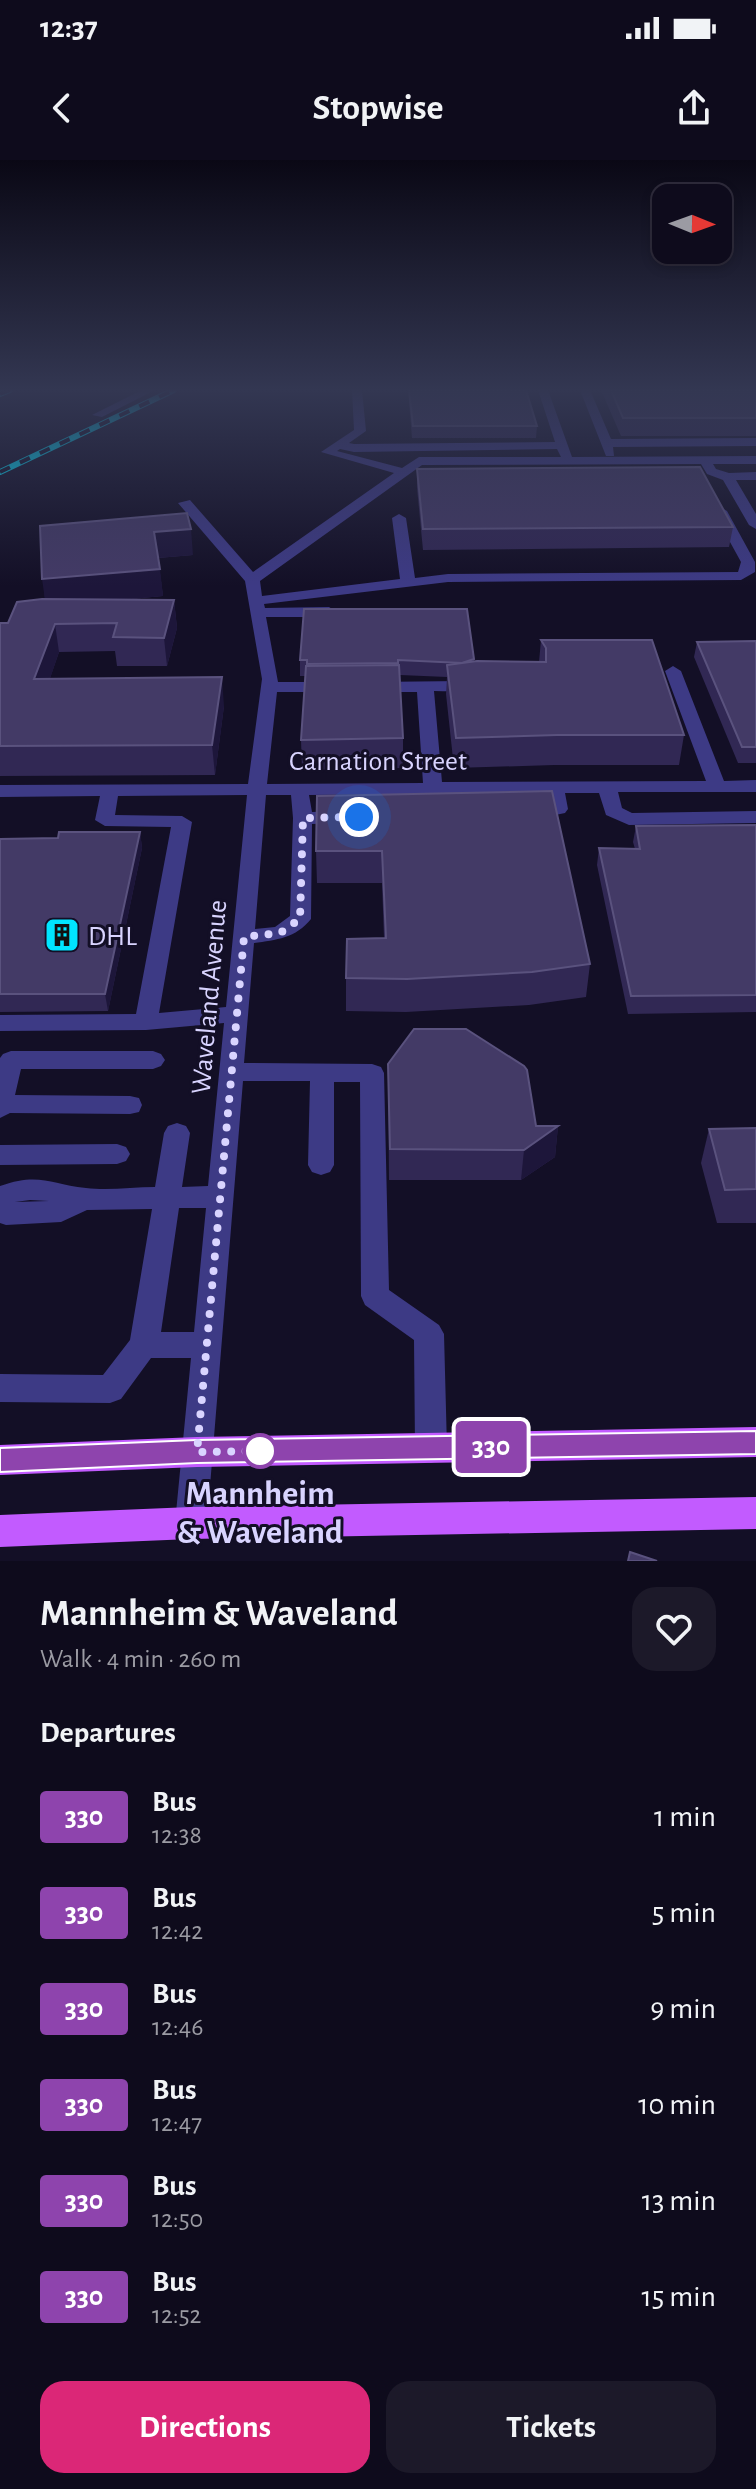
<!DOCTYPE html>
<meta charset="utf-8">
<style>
:root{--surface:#0e0b1c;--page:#1c1929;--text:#f1f3f6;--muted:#9b9ba3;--line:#2e2b3b;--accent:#db2777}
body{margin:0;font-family:"Alegreya Sans",sans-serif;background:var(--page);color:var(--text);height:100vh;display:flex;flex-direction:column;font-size:30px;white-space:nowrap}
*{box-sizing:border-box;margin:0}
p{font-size:26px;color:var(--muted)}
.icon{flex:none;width:44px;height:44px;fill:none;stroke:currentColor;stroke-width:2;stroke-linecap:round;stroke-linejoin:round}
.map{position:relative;height:1401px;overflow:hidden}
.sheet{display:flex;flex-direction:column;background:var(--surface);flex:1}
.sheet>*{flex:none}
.badge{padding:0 16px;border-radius:6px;font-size:28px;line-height:52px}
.needle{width:52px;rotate:91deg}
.controls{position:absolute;left:652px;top:24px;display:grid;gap:16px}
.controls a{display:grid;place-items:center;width:80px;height:80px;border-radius:16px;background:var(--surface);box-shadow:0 4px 12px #0003,0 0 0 2px var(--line);font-size:40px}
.you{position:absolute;width:40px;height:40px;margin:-20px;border:6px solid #fff;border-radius:50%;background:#1a73e8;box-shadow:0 0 0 12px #1a73e833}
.map>.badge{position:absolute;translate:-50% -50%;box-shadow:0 0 0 4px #fff}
h2{padding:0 40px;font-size:30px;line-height:72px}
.round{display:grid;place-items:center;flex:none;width:84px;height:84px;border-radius:24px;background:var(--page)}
.head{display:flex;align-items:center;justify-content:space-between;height:136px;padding:0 40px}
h1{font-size:38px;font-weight:700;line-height:60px}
.button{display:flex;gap:16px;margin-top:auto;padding:16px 40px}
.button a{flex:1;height:92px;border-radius:24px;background:var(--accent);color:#fff;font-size:32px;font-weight:700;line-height:92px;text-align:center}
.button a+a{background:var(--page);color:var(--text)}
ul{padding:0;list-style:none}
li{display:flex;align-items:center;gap:24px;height:96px;padding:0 40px}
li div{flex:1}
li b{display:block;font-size:30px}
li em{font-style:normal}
li .badge{min-width:88px;font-weight:700;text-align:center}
.status{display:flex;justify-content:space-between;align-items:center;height:56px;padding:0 40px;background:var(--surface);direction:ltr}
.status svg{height:22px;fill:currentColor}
header{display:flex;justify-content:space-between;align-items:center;height:104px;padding:0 40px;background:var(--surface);font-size:36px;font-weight:700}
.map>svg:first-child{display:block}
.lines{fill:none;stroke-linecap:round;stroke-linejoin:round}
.minor{fill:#3d3a85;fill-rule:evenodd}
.major{fill:#c25bff;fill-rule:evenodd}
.rail-casing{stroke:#00e5ff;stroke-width:6}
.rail{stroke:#130f26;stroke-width:4;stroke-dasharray:11;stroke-linecap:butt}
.wall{fill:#312854}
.shaded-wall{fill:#1d163a}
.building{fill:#433a66;stroke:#5a527e;stroke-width:2}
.line{fill:#8e44ad;stroke:#fff;stroke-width:2}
.walk{stroke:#d9d4ff;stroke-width:8;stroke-dasharray:0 14.4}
.stop-dot{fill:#fff;stroke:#8e44ad;stroke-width:4}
.labels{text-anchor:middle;stroke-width:6;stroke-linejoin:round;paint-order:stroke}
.street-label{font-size:28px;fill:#d9d4ff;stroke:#130f26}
.poi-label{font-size:28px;fill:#d9d4ff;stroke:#130f26;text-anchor:start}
.near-stop-label{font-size:34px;font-weight:bold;fill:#d9d4ff;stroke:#130f26}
</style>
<div class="status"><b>12:37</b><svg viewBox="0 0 49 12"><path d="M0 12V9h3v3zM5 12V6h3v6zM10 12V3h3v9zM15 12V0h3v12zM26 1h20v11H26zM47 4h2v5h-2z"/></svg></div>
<header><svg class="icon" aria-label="back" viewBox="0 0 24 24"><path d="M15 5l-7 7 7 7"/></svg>Stopwise<svg class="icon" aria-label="share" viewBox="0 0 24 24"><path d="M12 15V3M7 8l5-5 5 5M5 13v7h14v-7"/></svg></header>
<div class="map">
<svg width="756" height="1401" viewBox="0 0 756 1401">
<rect width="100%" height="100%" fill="#130f26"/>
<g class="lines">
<!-- minor -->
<g class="minor">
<polygon points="142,230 155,230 102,257 92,255"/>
<path d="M352,230H362L366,271L349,283L354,284L555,282L538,230H548L572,297L756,296V304H713L716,309L729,313L756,312V320H736L756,354V369L749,365L723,320L707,314L701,304L422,305L260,421L262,436L400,419L392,358L399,354L406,358L415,418L448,414L738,412L741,402L713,351L720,347L727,351L755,402V412L741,420L448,422L264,444L265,448L329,447L337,452L329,457H266L278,522H329L337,527L329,532H277L267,624L423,623L417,532H373L365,527L373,522L462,521L478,519L480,523C468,534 450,531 434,531L442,622L706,621L665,511L673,506L681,511L724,621L756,620V632H618L622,648L632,653L756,651V663L629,665L606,655L599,633H565L568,649L565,653L531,660L521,654L524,650L548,645L546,633L309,635L312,652L343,651L353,657L343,663L312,664L311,759C296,778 276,780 254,783L244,903L372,904L381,907L384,913L389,1130L439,1165L444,1174L447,1288L442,1299L431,1303L420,1299L415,1288L414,1180L365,1145L361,1136L360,922H334V1005L330,1012L321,1015L312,1012L308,1005L310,921H243L207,1363L203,1375L191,1379L179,1375L175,1363L191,1198H151L121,1239L110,1243L0,1242V1214L103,1215L130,1180L152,1049L87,1050L61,1062L6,1065L0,1063V1026C39,1012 50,1024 86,1028C108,1031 133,1027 155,1027L164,973L168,966L177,963L186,966L190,973L182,1027L208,1026L224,863L146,870L0,871V855L136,854L171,667L105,666L95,660L100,636L0,637V625L248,624L262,519L245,421L178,343L190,340L253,412L394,313L321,292L354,270ZM340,289L354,292L557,289L561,297H419L402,308L337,291ZM247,635L226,847L159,853L192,662L182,656L115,655L118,636ZM266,635H291L293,658L290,756L275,767L255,769ZM30,1040L49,1041L15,1042ZM179,1048H206L194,1172H161Z"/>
<polygon points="580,230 590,230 611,279 756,278 756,286 613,287 614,296 606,296"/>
<polygon points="11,891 153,891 161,894 165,900 161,906 153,909 21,909 15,935 130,936 139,938 142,945 139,952 130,954 10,953 0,958 0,898 3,894"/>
<polygon points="117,984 126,987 130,994 126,1001 117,1004 0,1005 0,985"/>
</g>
<!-- major -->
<g class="major">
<polygon points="756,1267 756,1297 197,1307 0,1315 0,1285 197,1277"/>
<polygon points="756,1337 756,1369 191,1379 0,1387 0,1355 191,1347"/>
</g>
<defs>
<g id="rail">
<polyline points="0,234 10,230"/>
<polyline points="0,312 174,230"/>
</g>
</defs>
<!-- rail casing -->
<use href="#rail" class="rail-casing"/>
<!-- rail -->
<use href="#rail" class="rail"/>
</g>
<!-- wall -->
<g class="wall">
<polygon points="408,230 526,230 537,266 536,278 412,278"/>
<polygon points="601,230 756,230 756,276 621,276"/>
<polygon points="417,309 733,367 729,387 423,390 417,328"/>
<polygon points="40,366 193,395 158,398 163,436 120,440 174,440 177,468 167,506 117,506 115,491 59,492 50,518 224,546 215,615 0,616 0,463 8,463 45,439"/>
<polygon points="541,480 684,575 679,605 554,605 454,608 446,534 447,517 400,515 403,578 403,608 302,610 301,580 305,516 300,516 300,500 474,499 474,502 539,502"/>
<polygon points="756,481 756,603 738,603 694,497 697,482"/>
<polygon points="317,636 590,804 586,837 529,845 406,852 346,851 346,818 384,778 382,723 317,723 316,691"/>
<polygon points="756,665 756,852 628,854 597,705 599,688 635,689 633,682 636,666"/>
<polygon points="140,672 142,688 108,851 0,852 0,679 58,678"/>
<polygon points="388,904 536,966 558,966 555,997 521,1020 389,1020"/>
<polygon points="756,968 756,1063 717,1063 701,1003 709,969"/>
</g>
<!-- shaded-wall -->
<g class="shaded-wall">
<polygon points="191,369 193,395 157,398 154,372"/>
<polygon points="160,409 163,436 46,447 42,419"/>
<polygon points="174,440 177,468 167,506 164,478"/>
<polygon points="55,464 59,492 40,548 34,519"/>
<polygon points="222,517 224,546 215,615 212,585"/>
<polygon points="140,672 142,688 108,851 105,834"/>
<polygon points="558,966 555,997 521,1020 524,990"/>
</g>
<!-- building -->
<g class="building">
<polygon points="409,230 526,230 537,266 413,266"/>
<polygon points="611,230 756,230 756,258 623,258"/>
<polygon points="700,307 733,367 423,369 417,309"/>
<polygon points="187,353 191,369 154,372 160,409 42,419 40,366"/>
<polygon points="42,439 174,440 164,478 113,477 117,463 55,464 34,519 222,517 212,585 0,586 0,463 8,463 17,442"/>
<polygon points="304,449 467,449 474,499 462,503 398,500 398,503 307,504 307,500 300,500"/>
<polygon points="541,480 652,480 684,575 557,575 456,578 447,505 477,501 546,502 546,488"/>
<polygon points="756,481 756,587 742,587 697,482"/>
<polygon points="399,505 403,578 301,580 306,506"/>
<polygon points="552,631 590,804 532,812 407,819 346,818 347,779 386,778 382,691 316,691 317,636"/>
<polygon points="756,665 756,835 631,836 599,688 640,689 636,666"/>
<polygon points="59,672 140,672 105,834 0,834 0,679 58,678"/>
<polygon points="414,869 466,869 524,906 527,910 536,966 558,966 524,990 390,989 388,904"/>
<polygon points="756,968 756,1029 725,1030 709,969"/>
<polygon points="630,1392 657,1401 628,1401"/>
</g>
<!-- sky -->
<linearGradient id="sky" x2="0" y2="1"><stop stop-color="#0a0815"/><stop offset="0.54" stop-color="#333752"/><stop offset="1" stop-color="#333752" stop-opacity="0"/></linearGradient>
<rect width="756" height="426" fill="url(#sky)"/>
<!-- line -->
<polygon class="line" points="756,1271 756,1294 197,1303 0,1312 0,1288 197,1280"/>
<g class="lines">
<!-- walk -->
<polyline class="walk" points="260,1291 197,1292 244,777 280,773 300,759 303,658 359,657"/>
</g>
<!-- icons -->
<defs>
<symbol id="building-square" viewBox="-11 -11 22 22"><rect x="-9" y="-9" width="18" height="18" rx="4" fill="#00e5ff" stroke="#130f26"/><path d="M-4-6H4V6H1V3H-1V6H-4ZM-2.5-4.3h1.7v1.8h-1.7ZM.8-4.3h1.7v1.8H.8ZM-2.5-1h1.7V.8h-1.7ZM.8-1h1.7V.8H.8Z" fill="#111"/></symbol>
</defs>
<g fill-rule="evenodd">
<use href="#building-square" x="42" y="755" width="40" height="40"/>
</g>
<!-- markers -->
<circle class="stop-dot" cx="260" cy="1291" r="16"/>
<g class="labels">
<!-- street labels -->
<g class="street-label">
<text x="378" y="610">Carnation Street</text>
<text transform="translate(208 837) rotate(-85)" y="10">Waveland Avenue</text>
</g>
<!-- poi labels -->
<g class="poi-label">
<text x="88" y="785">DHL</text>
</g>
<!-- near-stop labels -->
<g class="near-stop-label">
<text x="260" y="1344">Mannheim<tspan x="260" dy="39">&amp; Waveland</tspan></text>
</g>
</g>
</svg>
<div class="controls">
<a><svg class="needle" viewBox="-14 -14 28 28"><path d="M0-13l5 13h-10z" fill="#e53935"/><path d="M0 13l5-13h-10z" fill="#9b9ba3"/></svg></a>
</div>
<div class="you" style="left:359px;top:657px"></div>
<b class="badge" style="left:491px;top:1287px;background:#8e44ad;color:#fff">330</b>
</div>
<section class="sheet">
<div class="head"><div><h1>Mannheim &amp; Waveland</h1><p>Walk · 4 min · 260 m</p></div><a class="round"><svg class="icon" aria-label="heart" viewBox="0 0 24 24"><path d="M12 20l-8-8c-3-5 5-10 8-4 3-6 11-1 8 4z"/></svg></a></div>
<h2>Departures</h2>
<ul>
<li><span class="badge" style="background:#8e44ad;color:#fff">330</span><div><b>Bus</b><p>12:38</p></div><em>1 min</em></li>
<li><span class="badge" style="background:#8e44ad;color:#fff">330</span><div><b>Bus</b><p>12:42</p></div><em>5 min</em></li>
<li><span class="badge" style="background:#8e44ad;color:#fff">330</span><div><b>Bus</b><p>12:46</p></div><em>9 min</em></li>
<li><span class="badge" style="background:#8e44ad;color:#fff">330</span><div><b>Bus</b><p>12:47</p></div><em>10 min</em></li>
<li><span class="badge" style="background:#8e44ad;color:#fff">330</span><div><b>Bus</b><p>12:50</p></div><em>13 min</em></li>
<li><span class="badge" style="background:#8e44ad;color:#fff">330</span><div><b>Bus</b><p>12:52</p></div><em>15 min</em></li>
</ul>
<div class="button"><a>Directions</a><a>Tickets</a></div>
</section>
